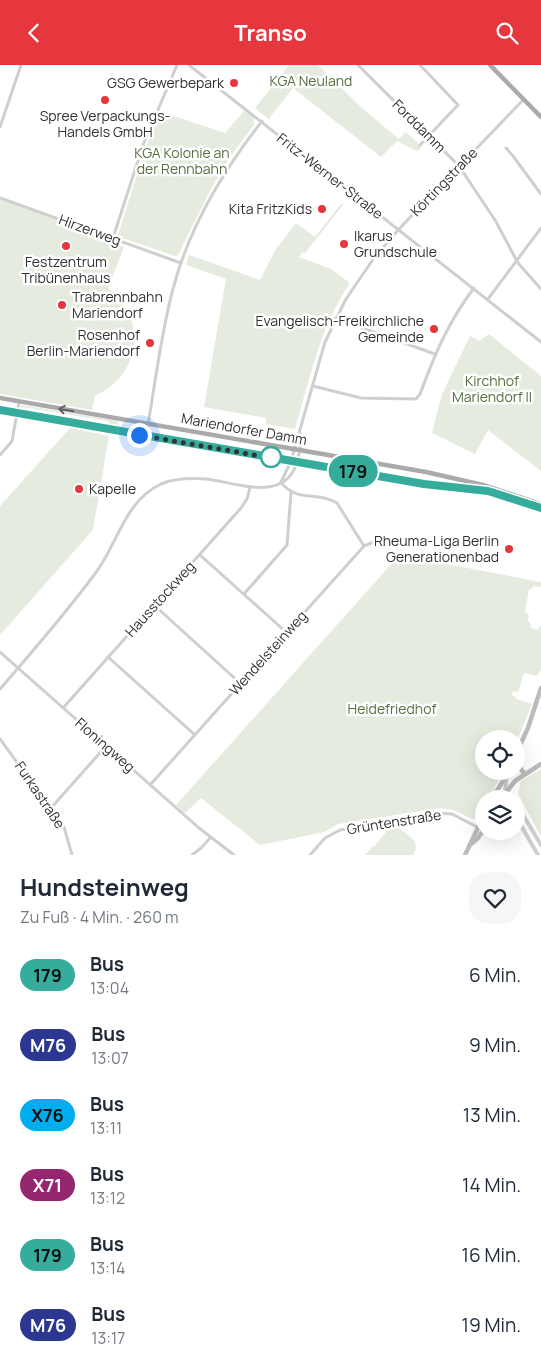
<!DOCTYPE html>
<html lang="de">
<meta charset="utf-8">
<style>
:root{--surface:#fff;--page:#f6f6f7;--text:#1f2937;--muted:#747a83;--accent:#e6373f}
body{margin:0;font-family:Manrope,sans-serif;background:var(--page);color:var(--text);height:100vh;display:flex;flex-direction:column;font-size:19px;white-space:nowrap}
*{box-sizing:border-box;margin:0}
p{font-size:16px;color:var(--muted)}
.icon{flex:none;width:28px;height:28px;fill:none;stroke:currentColor;stroke-width:2;stroke-linecap:round;stroke-linejoin:round}
.map{position:relative;height:790px;overflow:hidden}
.details{display:flex;flex-direction:column;background:var(--surface);flex:1}
.details>*{flex:none}
.badge{padding:0 10px;border-radius:16px;font-size:18px;line-height:32px}
.controls{position:absolute;left:475px;top:665px;display:grid;gap:10px}
.controls a{display:grid;place-items:center;width:50px;height:50px;border-radius:50%;background:var(--surface);box-shadow:0 5px 20px #0002;font-size:25px}
.you{position:absolute;width:25px;height:25px;margin:-12px;border:4px solid #fff;border-radius:50%;background:#1a73e8;box-shadow:0 0 0 8px #1a73e833}
.map>.badge{position:absolute;translate:-50% -50%;box-shadow:0 0 0 2px #fff}
.round{display:grid;place-items:center;flex:none;width:52px;height:52px;border-radius:20px;background:var(--page)}
.overview{display:flex;align-items:center;justify-content:space-between;height:85px;padding:0 20px}
h1{font-size:24px;font-weight:700;line-height:38px}
ul{padding:0;list-style:none}
li{display:flex;align-items:center;gap:15px;height:70px;padding:0 20px}
li div{flex:1}
li b{display:block;font-size:19px}
li em{font-style:normal}
li .badge{min-width:55px;font-weight:700;text-align:center}
header{display:flex;justify-content:space-between;align-items:center;height:65px;padding:0 20px;background:var(--accent);color:#fff;font-size:22px;font-weight:700}
.map>svg:first-child{display:block}
.green{fill:#e5ebde;fill-rule:evenodd}
.lines{fill:none;stroke-linecap:round;stroke-linejoin:round}
.minor{stroke:#cfcfcf;stroke-width:3}
.tertiary{stroke:#cfcfcf;stroke-width:4}
.secondary{stroke:#bcbcbc;stroke-width:4.5}
.primary{stroke:#aaa;stroke-width:4.5}
.oneway{stroke:#626262}
.line-casing{stroke:#fff;stroke-width:11}
.line{stroke:#36ac9c;stroke-width:8}
.walk{stroke:#323232;stroke-width:5;stroke-dasharray:0 9}
.poi-dot{fill:#e6373f;stroke:#fff;stroke-width:2}
.stop-dot{fill:#fff;stroke:#36ac9c;stroke-width:2.5}
.labels{text-anchor:middle;stroke-width:5;stroke-linejoin:round;paint-order:stroke}
.park-label{font-size:14px;fill:#546f3e;stroke:#fff}
.poi-label{font-size:14px;fill:#323232;stroke:#fff;text-anchor:end}
.street-label{font-size:14px;fill:#323232;stroke:#fff}
</style>
<header><svg class="icon" aria-label="back" viewBox="0 0 24 24"><path d="M15 5l-7 7 7 7"/></svg>Transo<svg class="icon" aria-label="search" viewBox="0 0 24 24"><circle cx="10" cy="10" r="6"/><path d="M15 15l6 6"/></svg></header>
<div class="map">
<svg width="541" height="790" viewBox="0 0 541 790">
<rect width="100%" height="100%" fill="#fff"/>
<!-- green -->
<g class="green">
<polygon points="289,0 318,0 363,44 399,74 406,67 422,82 417,86 397,76 381,92 293,23 270,52 270,55 255,43"/>
<polygon points="244,46 254,53 254,60 233,88 212,122 178,190 175,191 119,172 118,170 145,84 161,47 225,68"/>
<path d="M0,134L111,174L110,177L124,182L108,223C148,254 141,310 95,331L92,345L0,329Z"/>
<path d="M341,139L343,140L305,188L303,187L299,192L331,204L350,218C320,262 310,313 295,364L266,359V353L204,342L226,214L186,200L189,190L260,215L276,184L296,158L315,172Z"/>
<polygon points="489,269 541,311 541,406 488,365 475,389 432,368 442,329 470,271 479,276"/>
<path d="M21,340L118,356V361L109,362L20,347ZM23,342L108,356L111,361L22,346Z"/>
<polygon points="70,363 109,371 93,465 0,570 0,441"/>
<polygon points="425,495 541,517 541,522 533,521 532,524 529,524 525,547 529,550 528,555 531,560 531,563 538,565 539,561 541,562 541,604 537,611 524,608 518,627 513,626 512,630 516,632 516,634 532,639 516,678 516,674 484,674 484,706 503,706 489,734 484,734 484,743 477,754 475,753 472,754 453,745 440,743 338,759 324,767 260,780 201,733 185,748 176,740 394,496 424,499"/>
<polygon points="541,704 541,772 518,728 521,716"/>
<path d="M405,757L400,764C410,771 421,777 413,790H365L373,781L374,782L392,759Z"/>
</g>
<g class="lines">
<!-- minor -->
<g class="minor">
<polyline points="189,0 541,277"/>
<polyline points="358,0 459,101 495,155 518,198 541,224"/>
<polyline points="420,0 458,40 420,80"/>
<polyline points="0,62 21,0"/>
<polyline points="506,83 513,91 541,129"/>
<polyline points="0,133 181,198"/>
<polyline points="113,173 143,80 177,0"/>
<polyline points="488,234 541,163"/>
<polyline points="335,253 435,289"/>
<path d="M313,321L361,333L416,334L420,329C435,289 448,257 474,223"/>
<path d="M146,371C155,322 160,272 173,224C189,162 223,106 262,56"/>
<polyline points="0,390 12,376 19,337"/>
<polyline points="281,417 291,396 325,277 346,234 374,193 399,164 524,34"/>
<path d="M281,417C296,438 318,426 337,438L364,481"/>
<polyline points="200,490 286,567"/>
<polyline points="244,529 287,480 291,428"/>
<polyline points="154,540 241,619"/>
<polyline points="0,587 199,763 234,790"/>
<polyline points="108,592 195,670"/>
<path d="M0,624C33,586 67,547 97,506C118,477 125,436 161,419C175,413 190,413 206,414C236,417 287,440 298,394C299,386 303,376 300,368"/>
<polyline points="63,643 241,443 247,434 250,422"/>
<polyline points="0,674 64,762 72,790"/>
<polyline points="150,720 364,481 376,476 394,480"/>
<polyline points="51,743 106,681"/>
<polyline points="192,790 201,783 211,772"/>
<polyline points="310,790 325,773 340,765 436,748 452,749 483,765"/>
</g>
<!-- tertiary -->
<g class="tertiary">
<polyline points="507,711 505,726 507,734"/>
<polyline points="505,726 513,734"/>
<polyline points="516,738 541,780"/>
<polyline points="516,752 538,790"/>
</g>
<!-- secondary -->
<g class="secondary">
<polyline points="516,689 528,663 541,623"/>
<polyline points="516,698 524,708"/>
<polyline points="492,734 509,706"/>
<polyline points="501,734 515,716 541,699"/>
<polyline points="471,779 478,773 484,764"/>
<polyline points="465,790 484,750"/>
</g>
<!-- primary -->
<g class="primary">
<polyline points="490,0 541,52"/>
<polyline points="0,333 426,407 483,420 541,439"/>
<polyline points="0,345 424,419 488,426 513,433 541,443"/>
</g>
</g>
<!-- one-way arrows -->
<defs><path id="oneway-shaft" d="M-6 0H5M1.5-3L5.5 0L1.5 3" fill="none" stroke-width="1.6" stroke-linecap="round" stroke-linejoin="round" transform="scale(1.25)"/></defs>
<use class="oneway" href="#oneway-shaft" transform="translate(66 345) rotate(-170)"/>
<g class="lines">
<defs>
<polyline id="line" points="0,345 424,419 488,426 541,443"/>
</defs>
<!-- line casing -->
<use href="#line" class="line-casing"/>
<!-- line -->
<use href="#line" class="line"/>
<!-- walk -->
<polyline class="walk" points="139,370 272,393 271,392"/>
</g>
<!-- markers -->
<g class="poi-dot">
<circle cx="234" cy="18" r="5"/>
<circle cx="105" cy="35" r="5"/>
<circle cx="322" cy="144" r="5"/>
<circle cx="344" cy="179" r="5"/>
<circle cx="66" cy="181" r="5"/>
<circle cx="62" cy="240" r="5"/>
<circle cx="434" cy="264" r="5"/>
<circle cx="150" cy="278" r="5"/>
<circle cx="79" cy="424" r="5"/>
<circle cx="509" cy="484" r="5"/>
</g>
<circle class="stop-dot" cx="271" cy="392" r="10"/>
<g class="labels">
<!-- park labels -->
<g class="park-label">
<text x="311" y="21">KGA Neuland</text>
<text x="182" y="93">KGA Kolonie an<tspan x="182" dy="16">der Rennbahn</tspan></text>
<text x="492" y="321">Kirchhof<tspan x="492" dy="16">Mariendorf II</tspan></text>
<text x="392" y="649">Heidefriedhof</text>
</g>
<!-- poi labels -->
<g class="poi-label">
<text x="224" y="23">GSG Gewerbepark</text>
<text x="105" y="56" text-anchor="middle">Spree Verpackungs-<tspan x="105" dy="16">Handels GmbH</tspan></text>
<text x="312" y="149">Kita FritzKids</text>
<text x="354" y="176" text-anchor="start">Ikarus<tspan x="354" dy="16">Grundschule</tspan></text>
<text x="66" y="202" text-anchor="middle">Festzentrum<tspan x="66" dy="16">Tribünenhaus</tspan></text>
<text x="72" y="237" text-anchor="start">Trabrennbahn<tspan x="72" dy="16">Mariendorf</tspan></text>
<text x="424" y="261">Evangelisch-Freikirchliche<tspan x="424" dy="16">Gemeinde</tspan></text>
<text x="140" y="275">Rosenhof<tspan x="140" dy="16">Berlin-Mariendorf</tspan></text>
<text x="89" y="429" text-anchor="start">Kapelle</text>
<text x="499" y="481">Rheuma-Liga Berlin<tspan x="499" dy="16">Generationenbad</tspan></text>
</g>
<!-- street labels -->
<g class="street-label">
<text transform="translate(419 61) rotate(45)" y="5">Forddamm</text>
<text transform="translate(330 111) rotate(38)" y="5">Fritz-Werner-Straße</text>
<text transform="translate(444 117) rotate(-46)" y="5">Körtingstraße</text>
<text transform="translate(90 165) rotate(20)" y="5">Hirzerweg</text>
<text transform="translate(244 364) rotate(10)" y="5">Mariendorfer Damm</text>
<text transform="translate(160 534) rotate(-48)" y="5">Hausstockweg</text>
<text transform="translate(268 588) rotate(-48)" y="5">Wendelsteinweg</text>
<text transform="translate(105 680) rotate(41)" y="5">Floningweg</text>
<text transform="translate(40 730) rotate(56)" y="5">Furkastraße</text>
<text transform="translate(394 757) rotate(-9)" y="5">Grüntenstraße</text>
</g>
</g>
</svg>
<div class="controls">
<a><svg class="icon" aria-label="locate" viewBox="0 0 24 24"><circle cx="12" cy="12" r="6"/><path d="M12 2v4M12 18v4M2 12h4M18 12h4"/></svg></a>
<a><svg class="icon" aria-label="layers" viewBox="0 0 24 24"><path d="M12 4l9 5-9 5-9-5zM3 14l9 5 9-5"/></svg></a>
</div>
<div class="you" style="left:139px;top:370px"></div>
<b class="badge" style="left:353px;top:406px;background:#36ac9c;color:#111">179</b>
</div>
<section class="details">
<div class="overview"><div><h1>Hundsteinweg</h1><p>Zu Fuß · 4 Min. · 260 m</p></div><a class="round"><svg class="icon" aria-label="heart" viewBox="0 0 24 24"><path d="M12 20l-8-8c-3-5 5-10 8-4 3-6 11-1 8 4z"/></svg></a></div>
<ul>
<li><span class="badge" style="background:#36ac9c;color:#111">179</span><div><b>Bus</b><p>13:04</p></div><em>6 Min.</em></li>
<li><span class="badge" style="background:#2c3792;color:#fff">M76</span><div><b>Bus</b><p>13:07</p></div><em>9 Min.</em></li>
<li><span class="badge" style="background:#00adef;color:#111">X76</span><div><b>Bus</b><p>13:11</p></div><em>13 Min.</em></li>
<li><span class="badge" style="background:#95276e;color:#fff">X71</span><div><b>Bus</b><p>13:12</p></div><em>14 Min.</em></li>
<li><span class="badge" style="background:#36ac9c;color:#111">179</span><div><b>Bus</b><p>13:14</p></div><em>16 Min.</em></li>
<li><span class="badge" style="background:#2c3792;color:#fff">M76</span><div><b>Bus</b><p>13:17</p></div><em>19 Min.</em></li>
</ul>
</section>
